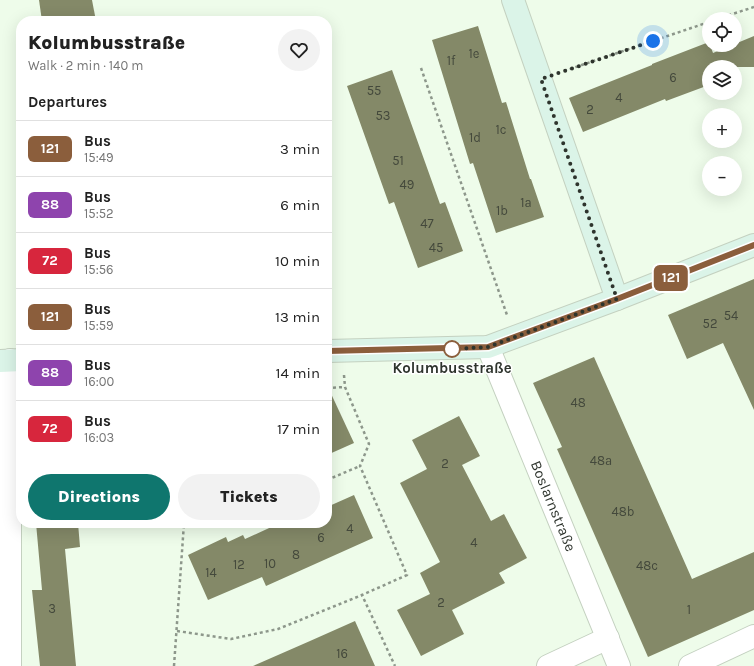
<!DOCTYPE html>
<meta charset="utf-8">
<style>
:root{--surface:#fff;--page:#f2f2f2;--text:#222;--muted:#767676;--line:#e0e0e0;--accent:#0f766e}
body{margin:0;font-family:Karla,sans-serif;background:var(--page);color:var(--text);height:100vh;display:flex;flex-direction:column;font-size:15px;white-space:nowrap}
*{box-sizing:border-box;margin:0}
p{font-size:13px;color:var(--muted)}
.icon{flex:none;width:22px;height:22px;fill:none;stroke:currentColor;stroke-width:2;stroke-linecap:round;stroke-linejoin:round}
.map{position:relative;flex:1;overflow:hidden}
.details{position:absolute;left:16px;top:16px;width:316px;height:512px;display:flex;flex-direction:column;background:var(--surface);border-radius:16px;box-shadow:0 4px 16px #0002}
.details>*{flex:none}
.badge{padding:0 8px;border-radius:6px;font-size:14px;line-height:26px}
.controls{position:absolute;left:702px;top:12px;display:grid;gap:8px}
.controls a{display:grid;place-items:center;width:40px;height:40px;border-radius:50%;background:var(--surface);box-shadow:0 4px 16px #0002;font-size:20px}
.you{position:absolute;width:20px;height:20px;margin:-10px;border:3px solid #fff;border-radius:50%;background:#1a73e8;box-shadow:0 0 0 6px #1a73e833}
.map>.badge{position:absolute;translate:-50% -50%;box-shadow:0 0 0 2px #fff}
h2{padding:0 12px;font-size:15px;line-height:36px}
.round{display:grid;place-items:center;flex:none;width:42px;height:42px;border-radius:21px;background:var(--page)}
.head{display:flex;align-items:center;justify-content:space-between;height:68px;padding:0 12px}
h1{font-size:19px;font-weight:800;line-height:30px}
.cta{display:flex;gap:8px;margin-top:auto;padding:8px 12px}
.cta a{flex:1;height:46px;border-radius:24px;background:var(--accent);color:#fff;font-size:16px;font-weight:800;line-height:46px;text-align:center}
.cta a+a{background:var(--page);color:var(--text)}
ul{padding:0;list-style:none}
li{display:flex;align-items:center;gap:12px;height:56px;padding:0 12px;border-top:1px solid var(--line)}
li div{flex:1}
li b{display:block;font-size:15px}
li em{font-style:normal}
li .badge{min-width:44px;font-weight:700;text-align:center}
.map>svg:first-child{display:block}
.building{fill:#848968}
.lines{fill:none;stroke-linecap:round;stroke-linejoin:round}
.street-casing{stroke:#c4d1c0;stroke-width:24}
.secondary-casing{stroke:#c4d1c0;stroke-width:24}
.path{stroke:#8d978b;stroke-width:2.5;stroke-dasharray:3 3;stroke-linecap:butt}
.street{stroke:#fff;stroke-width:22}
.secondary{stroke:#dbf4e8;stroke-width:22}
.line-casing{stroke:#fff;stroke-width:9}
.line{stroke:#8b5e3c;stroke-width:6}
.walk{stroke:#2e342d;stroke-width:4;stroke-dasharray:0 7.2}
.stop-dot{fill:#fff;stroke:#8b5e3c;stroke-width:2}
.labels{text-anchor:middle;stroke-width:3;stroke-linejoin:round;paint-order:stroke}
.number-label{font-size:13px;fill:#44493c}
.stop-label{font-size:15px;font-weight:bold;fill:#2e342d;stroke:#fff}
.street-label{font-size:15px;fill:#2e342d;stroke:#fff}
</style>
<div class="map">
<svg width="754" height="666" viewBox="0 0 754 666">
<rect width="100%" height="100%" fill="#eefcea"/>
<!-- building -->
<g class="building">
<polygon points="39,0 92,0 96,21 42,21"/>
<polygon points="478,26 502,103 506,102 530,179 531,179 544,217 496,233 473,163 470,164 432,40"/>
<polygon points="754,36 754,67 709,67 709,85 666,101 665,99 583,132 569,98 652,65 652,64 709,42 713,53"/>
<polygon points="392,70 440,204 445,202 463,251 418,268 394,202 389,204 347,86"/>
<polygon points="754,279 754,410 723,343 687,359 668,315"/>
<polygon points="594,357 692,579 754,552 754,610 648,657 557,449 562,447 533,383"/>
<polygon points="327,385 354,443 327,455"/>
<polygon points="459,416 480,456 462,465 491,521 504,514 527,558 499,573 505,583 452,610 464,634 421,656 397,610 430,594 420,573 440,562 400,483 427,469 412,440"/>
<polygon points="354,495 373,538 266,586 262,577 208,600 188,555 226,537 228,542 243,535 245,539 280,523 327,523 327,507"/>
<polygon points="36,523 78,523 80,547 65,549 76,666 40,666 32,590 42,590"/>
<polygon points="355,621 375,666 253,666 310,641"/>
</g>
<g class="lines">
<defs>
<g id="street">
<path id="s1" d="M488,347L619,666"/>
<polyline points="10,360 10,666"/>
<polyline points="548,666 608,638"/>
<polyline points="690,666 754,636"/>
</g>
<g id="secondary">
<polyline points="513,0 617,299"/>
<polyline points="327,351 488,347 617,299 754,245"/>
<polyline points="0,361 21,360"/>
</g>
</defs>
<!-- street casing -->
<use href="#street" class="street-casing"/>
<!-- secondary casing -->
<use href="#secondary" class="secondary-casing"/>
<!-- path -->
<g class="path">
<polyline points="717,19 754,7"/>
<polyline points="421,68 507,315"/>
<polyline points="564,71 709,22"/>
<polyline points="344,375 345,387 369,444 360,466 407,575 362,595 395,666"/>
<polyline points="327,388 345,387"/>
<polyline points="327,480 360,466"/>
<polyline points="177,631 231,639 278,629 362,595"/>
<polyline points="174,666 184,523"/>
</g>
<!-- street -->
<use href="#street" class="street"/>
<!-- secondary -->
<use href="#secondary" class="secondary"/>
</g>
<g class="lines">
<defs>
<polyline id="line" points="327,351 488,347 617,299 754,245"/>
</defs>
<!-- line casing -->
<use href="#line" class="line-casing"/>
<!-- line -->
<use href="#line" class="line"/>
<!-- walk -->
<polyline class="walk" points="452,349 488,347 617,299 541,79 653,41"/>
</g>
<!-- markers -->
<circle class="stop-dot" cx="452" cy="349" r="8"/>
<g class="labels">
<!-- number labels -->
<g class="number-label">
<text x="474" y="58">1e</text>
<text x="451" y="65">1f</text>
<text x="673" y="82">6</text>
<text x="374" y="95">55</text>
<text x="619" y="102">4</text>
<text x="590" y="114">2</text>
<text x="383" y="120">53</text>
<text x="501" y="134">1c</text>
<text x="475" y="142">1d</text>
<text x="398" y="165">51</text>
<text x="407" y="189">49</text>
<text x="526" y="207">1a</text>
<text x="502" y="215">1b</text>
<text x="427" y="228">47</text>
<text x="436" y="252">45</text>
<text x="731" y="320">54</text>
<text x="710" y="328">52</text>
<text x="578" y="407">48</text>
<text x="601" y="465">48a</text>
<text x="445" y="468">2</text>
<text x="623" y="516">48b</text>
<text x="350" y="533">4</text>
<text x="321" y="542">6</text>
<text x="474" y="547">4</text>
<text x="296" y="559">8</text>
<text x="270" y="568">10</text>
<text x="239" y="569">12</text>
<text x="647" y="570">48c</text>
<text x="211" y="577">14</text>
<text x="441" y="607">2</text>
<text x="52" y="613">3</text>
<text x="689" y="614">1</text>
<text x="342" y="658">16</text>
</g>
<!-- stop labels -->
<g class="stop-label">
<text x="452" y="373">Kolumbusstraße</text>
</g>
<!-- street labels -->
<g class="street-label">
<text dy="5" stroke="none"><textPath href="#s1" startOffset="172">Boslarnstraße</textPath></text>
</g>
</g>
</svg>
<div class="controls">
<a><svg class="icon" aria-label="locate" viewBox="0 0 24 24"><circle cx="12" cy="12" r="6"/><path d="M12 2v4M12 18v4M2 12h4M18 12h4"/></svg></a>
<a><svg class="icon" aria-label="layers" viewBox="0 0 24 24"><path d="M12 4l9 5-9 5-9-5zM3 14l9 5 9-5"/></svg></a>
<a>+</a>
<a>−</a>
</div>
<div class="you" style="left:653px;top:41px"></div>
<b class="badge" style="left:671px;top:278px;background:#8b5e3c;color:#fff">121</b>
<section class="details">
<div class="head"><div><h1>Kolumbusstraße</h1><p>Walk · 2 min · 140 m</p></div><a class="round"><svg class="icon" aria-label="heart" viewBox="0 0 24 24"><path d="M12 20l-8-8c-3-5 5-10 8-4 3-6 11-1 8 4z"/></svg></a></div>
<h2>Departures</h2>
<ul>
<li><span class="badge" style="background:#8b5e3c;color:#fff">121</span><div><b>Bus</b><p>15:49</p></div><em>3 min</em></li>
<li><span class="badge" style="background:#8e44ad;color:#fff">88</span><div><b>Bus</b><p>15:52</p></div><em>6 min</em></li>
<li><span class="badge" style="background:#d7263d;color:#fff">72</span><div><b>Bus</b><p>15:56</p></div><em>10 min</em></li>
<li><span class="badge" style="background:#8b5e3c;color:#fff">121</span><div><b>Bus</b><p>15:59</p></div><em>13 min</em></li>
<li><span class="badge" style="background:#8e44ad;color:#fff">88</span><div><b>Bus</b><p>16:00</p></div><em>14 min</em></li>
<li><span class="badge" style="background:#d7263d;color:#fff">72</span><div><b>Bus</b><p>16:03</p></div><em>17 min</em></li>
</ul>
<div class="cta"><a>Directions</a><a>Tickets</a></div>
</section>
</div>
